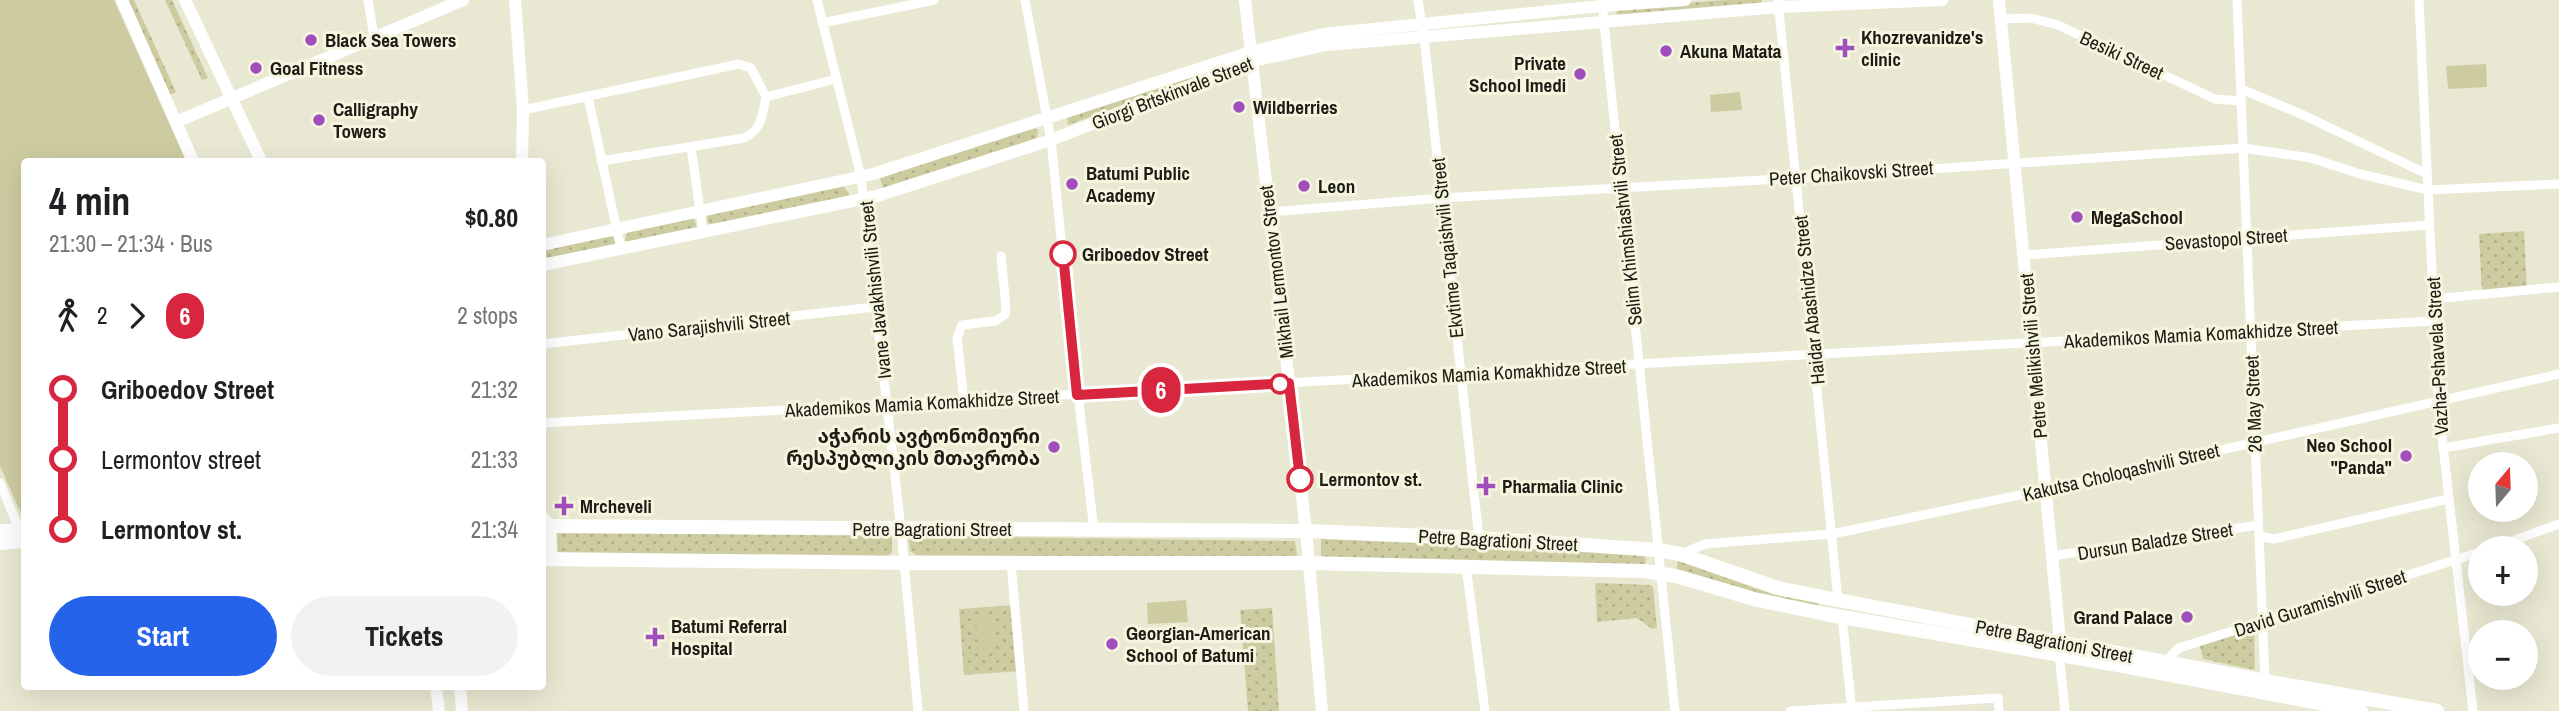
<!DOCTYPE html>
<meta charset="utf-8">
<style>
:root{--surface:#fff;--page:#f2f2f2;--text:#202124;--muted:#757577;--accent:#2563eb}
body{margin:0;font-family:"Archivo Narrow","Noto Sans Georgian",sans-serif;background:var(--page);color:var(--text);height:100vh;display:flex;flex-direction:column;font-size:26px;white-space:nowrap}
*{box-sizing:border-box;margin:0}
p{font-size:23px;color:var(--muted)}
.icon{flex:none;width:38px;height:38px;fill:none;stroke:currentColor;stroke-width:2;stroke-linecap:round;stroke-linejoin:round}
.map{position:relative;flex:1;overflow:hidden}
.side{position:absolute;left:21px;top:158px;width:525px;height:532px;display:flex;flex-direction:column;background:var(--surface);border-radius:7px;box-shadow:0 7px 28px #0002}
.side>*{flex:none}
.badge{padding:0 14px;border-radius:23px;font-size:24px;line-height:46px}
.needle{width:46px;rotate:19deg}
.fabs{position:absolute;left:2468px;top:452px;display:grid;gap:14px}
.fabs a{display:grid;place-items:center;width:70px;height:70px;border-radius:50%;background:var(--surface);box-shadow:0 7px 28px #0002;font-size:35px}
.map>.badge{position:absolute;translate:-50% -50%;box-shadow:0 0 0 4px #fff}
.legs{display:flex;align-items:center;gap:10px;height:77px;padding:0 28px;font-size:23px}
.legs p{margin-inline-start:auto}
.head{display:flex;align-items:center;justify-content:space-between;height:119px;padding:0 28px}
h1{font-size:38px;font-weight:700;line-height:52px}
.primary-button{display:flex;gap:14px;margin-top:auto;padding:14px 28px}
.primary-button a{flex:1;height:80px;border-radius:42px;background:var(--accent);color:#fff;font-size:28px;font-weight:700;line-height:80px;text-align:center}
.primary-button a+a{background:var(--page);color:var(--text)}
ul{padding:0 28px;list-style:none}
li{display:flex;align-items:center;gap:24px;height:70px;font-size:26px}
li i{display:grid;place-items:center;width:10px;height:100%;margin:0 9px;background:currentColor}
li i::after{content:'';width:18px;height:18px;margin:-9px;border:5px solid;border-radius:50%;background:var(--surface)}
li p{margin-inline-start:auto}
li:first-child i{background:linear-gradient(#0000 50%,currentColor 0)}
li:last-child i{background:linear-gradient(currentColor 50%,#0000 0)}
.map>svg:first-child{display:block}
.green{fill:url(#green-dots)}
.pitch{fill:#cdcca1}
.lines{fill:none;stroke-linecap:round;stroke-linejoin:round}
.minor{stroke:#fff;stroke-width:9}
.tertiary{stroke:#fff;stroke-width:12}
.secondary{stroke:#fff;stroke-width:12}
.primary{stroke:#fff;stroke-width:14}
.line-1-casing{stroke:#fff;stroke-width:16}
.line-1{stroke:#d7263d;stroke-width:10}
.poi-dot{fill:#a14ebd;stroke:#f6f6e0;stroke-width:2.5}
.stop-1-dot{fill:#fff;stroke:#d7263d;stroke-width:3.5}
.labels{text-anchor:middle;stroke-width:6;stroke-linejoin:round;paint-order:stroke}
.poi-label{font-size:19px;font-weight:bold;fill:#1d1d15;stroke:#f6f6e0;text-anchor:start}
.street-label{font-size:19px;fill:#1d1d15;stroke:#f6f6e0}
.stop-label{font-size:19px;font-weight:bold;fill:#1d1d15;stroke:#f6f6e0;text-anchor:start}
</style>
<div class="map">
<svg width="2559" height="711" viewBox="0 0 2559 711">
<defs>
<pattern id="green-dots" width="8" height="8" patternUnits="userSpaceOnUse" patternTransform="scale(1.75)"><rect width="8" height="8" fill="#cdcca1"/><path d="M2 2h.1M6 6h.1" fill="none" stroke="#b0af8a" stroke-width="1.8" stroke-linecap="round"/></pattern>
</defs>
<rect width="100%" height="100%" fill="#e9e9d3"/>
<!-- green -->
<g class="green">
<polygon points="127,0 134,0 176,92 170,95"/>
<polygon points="165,0 172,0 208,78 202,80"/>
<polygon points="1725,0 1762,0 1762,3 1617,15 1616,9 1619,8"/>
<polygon points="1233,62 1233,64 1068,125 1067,118"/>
<polygon points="1033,127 1038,130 1037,138 883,189 880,178"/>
<polygon points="843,186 849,193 848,199 714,226 708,223 707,216 712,213"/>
<polygon points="691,218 694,219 697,227 694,229 628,243 625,240 628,231"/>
<polygon points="2524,231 2527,290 2482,294 2479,234"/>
<polygon points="611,234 617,242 615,246 543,259 543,251"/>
<polygon points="557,532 885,536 892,537 892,553 887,556 558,553"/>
<polygon points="916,536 1295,541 1297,555 1294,558 916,555 910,551 909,539"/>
<polygon points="1321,539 1638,553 1645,557 1646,565 1321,560"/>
<polygon points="1678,561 1772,594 1818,603 1818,606 1772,597 1676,570"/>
<polygon points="1595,583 1650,585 1653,587 1657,628 1652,629 1637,618 1597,622"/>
<polygon points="1015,605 1020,671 964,675 959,609"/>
<polygon points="1272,608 1279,711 1248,711 1240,610"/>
<polygon points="2254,629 2255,670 2203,659 2200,646"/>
</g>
<!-- pitch -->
<g class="pitch">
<polygon points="0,0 114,0 186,161 24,161 24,520 0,466"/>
<polygon points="2486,64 2487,87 2448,89 2446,66"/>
<polygon points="1740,92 1742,110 1711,112 1710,95"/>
<polygon points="1186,600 1188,622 1148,624 1147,603"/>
<polygon points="994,617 996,648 978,649 976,618"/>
</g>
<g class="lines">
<!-- minor -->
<g class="minor">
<polyline points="368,0 374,37"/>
<polyline points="817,0 861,177 901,529 918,711"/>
<polyline points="1025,0 1051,140 1070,326 1094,530"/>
<polyline points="1418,0 1424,37 1479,538"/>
<polyline points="1778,0 1838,600"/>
<polyline points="2237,0 2265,681"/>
<polyline points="2419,0 2438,401 2473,711"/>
<polyline points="1602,3 1675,711"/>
<polyline points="2001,19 2031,18 2058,25 2215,99 2241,101"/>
<polyline points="822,23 934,0"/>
<polyline points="2241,89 2301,114 2427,174"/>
<polyline points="588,97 621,249"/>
<polyline points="766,97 836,79"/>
<path d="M523,110L739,64L751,68L766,97C762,115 762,130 744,138L601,161"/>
<polyline points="691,147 703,232"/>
<polyline points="1269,212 1442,198 1797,178 2243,148 2311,158 2360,174 2428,190 2559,184"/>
<polyline points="2024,255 2429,225"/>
<polyline points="2433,299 2559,287"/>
<polyline points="542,344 875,307"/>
<polyline points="964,401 957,338 962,325 995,321 1005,315 1006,308 1001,256"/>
<polyline points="542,423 2434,321"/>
<polyline points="2443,448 2559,428"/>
<polyline points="0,483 21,533"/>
<polyline points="2259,536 2274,539 2448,499"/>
<polyline points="2492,548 2559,524"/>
<polyline points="1681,554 1705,544 1832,534 2034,492 2559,374"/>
<polyline points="2052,556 2258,525"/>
<polyline points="1011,563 1024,711"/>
<polyline points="1466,566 1485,711"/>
<polyline points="1842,617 1852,711"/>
<polyline points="2059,654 2065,711"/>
<polyline points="2168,663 2169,658 2179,648 2480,552"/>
<polyline points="1790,711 1998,698 1999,711"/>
</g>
<!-- tertiary -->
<g class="tertiary">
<polyline points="515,0 523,110 522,161"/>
<polyline points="1245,0 1306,531 1322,711"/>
<polyline points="1999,0 2060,641 2059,650"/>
<polyline points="176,122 463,0"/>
<polyline points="542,245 873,174 1251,52 1323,34 1602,6 1685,0"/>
<polyline points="542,265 877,196 1051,140 1253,61 1326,45 1780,7 1942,0"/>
<polyline points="543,518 550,526 551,559"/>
</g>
<!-- secondary -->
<g class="secondary">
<polyline points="122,0 193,161"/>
<polyline points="185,0 261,161"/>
<polyline points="436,686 439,711"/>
<polyline points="460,686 462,711"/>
</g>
<!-- primary -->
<g class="primary">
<polyline points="542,526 1306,531 1479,538 1658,550 1680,554 1778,588 1838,600 2265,681 2437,711"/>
<polyline points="0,531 24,530"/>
<polyline points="0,543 24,541"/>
<polyline points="542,559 914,563 1308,563 1644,571 1676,576 1754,599 1825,614 2118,665 2361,711"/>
</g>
</g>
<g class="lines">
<defs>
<polyline id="line-1" points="1063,254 1077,395 1289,383 1300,479"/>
</defs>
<!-- line-1 casing -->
<use href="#line-1" class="line-1-casing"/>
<!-- line-1 -->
<use href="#line-1" class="line-1"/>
</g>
<!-- markers -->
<g class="poi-dot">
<circle cx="311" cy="40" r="7"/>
<path d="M1841.5 37.5h7v7h7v7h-7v7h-7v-7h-7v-7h7z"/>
<circle cx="1666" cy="51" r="7"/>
<circle cx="256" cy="68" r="7"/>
<circle cx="1580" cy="74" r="7"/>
<circle cx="1239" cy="107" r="7"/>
<circle cx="319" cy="120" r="7"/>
<circle cx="1072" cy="184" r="7"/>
<circle cx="1304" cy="186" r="7"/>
<circle cx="2077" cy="217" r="7"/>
<circle cx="1054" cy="447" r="7"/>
<circle cx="2406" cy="456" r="7"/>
<path d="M1482.5 475.5h7v7h7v7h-7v7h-7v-7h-7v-7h7z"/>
<path d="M560.5 495.5h7v7h7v7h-7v7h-7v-7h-7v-7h7z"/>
<circle cx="2187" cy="617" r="7"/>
<path d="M651.5 626.5h7v7h7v7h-7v7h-7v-7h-7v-7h7z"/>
<circle cx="1112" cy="644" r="7"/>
</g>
<g class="stop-1-dot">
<circle cx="1063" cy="254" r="12"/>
<circle cx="1280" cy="384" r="9"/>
<circle cx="1300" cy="479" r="12"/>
</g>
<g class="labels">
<!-- poi labels -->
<g class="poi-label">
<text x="1861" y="44">Khozrevanidze's<tspan x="1861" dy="22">clinic</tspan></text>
<text x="325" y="47">Black Sea Towers</text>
<text x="1680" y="58">Akuna Matata</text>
<text x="1566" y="70" text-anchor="end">Private<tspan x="1566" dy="22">School Imedi</tspan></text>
<text x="270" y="75">Goal Fitness</text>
<text x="1253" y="114">Wildberries</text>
<text x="333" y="116">Calligraphy<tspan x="333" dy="22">Towers</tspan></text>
<text x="1086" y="180">Batumi Public<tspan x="1086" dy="22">Academy</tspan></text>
<text x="1318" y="193">Leon</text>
<text x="2091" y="224">MegaSchool</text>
<text x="1040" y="443" text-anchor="end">აჭარის ავტონომიური<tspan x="1040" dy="22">რესპუბლიკის მთავრობა</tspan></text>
<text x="2392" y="452" text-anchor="end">Neo School<tspan x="2392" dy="22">"Panda"</tspan></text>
<text x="1502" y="493">Pharmalia Clinic</text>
<text x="580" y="513">Mrcheveli</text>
<text x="2173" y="624" text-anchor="end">Grand Palace</text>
<text x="671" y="633">Batumi Referral<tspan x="671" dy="22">Hospital</tspan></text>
<text x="1126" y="640">Georgian-American<tspan x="1126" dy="22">School of Batumi</tspan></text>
</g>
<!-- street labels -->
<g class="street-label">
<text transform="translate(2122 55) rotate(25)" y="7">Besiki Street</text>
<text transform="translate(1172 93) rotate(-21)" y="7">Giorgi Brtskinvale Street</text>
<text transform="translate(1851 173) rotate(-4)" y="7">Peter Chaikovski Street</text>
<text transform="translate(1625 230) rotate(-96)" y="7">Selim Khimshiashvili Street</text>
<text transform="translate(2226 239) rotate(-4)" y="7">Sevastopol Street</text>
<text transform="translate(1447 248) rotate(-96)" y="7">Ekvtime Taqaishvili Street</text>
<text transform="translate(1276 272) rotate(-97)" y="7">Mikhail Lermontov Street</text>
<text transform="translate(875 290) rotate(-96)" y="7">Ivane Javakhishvili Street</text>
<text transform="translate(1809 300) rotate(-96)" y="7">Haidar Abashidze Street</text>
<text transform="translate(709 326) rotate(-6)" y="7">Vano Sarajishvili Street</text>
<text transform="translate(2201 334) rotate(-3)" y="7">Akademikos Mamia Komakhidze Street</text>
<text transform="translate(2033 356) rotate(-95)" y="7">Petre Melikishvili Street</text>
<text transform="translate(2437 356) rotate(-93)" y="7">Vazha-Pshavela Street</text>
<text transform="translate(1489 373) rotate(-3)" y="7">Akademikos Mamia Komakhidze Street</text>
<text transform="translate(922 403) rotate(-3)" y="7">Akademikos Mamia Komakhidze Street</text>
<text transform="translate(2253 404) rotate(-92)" y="7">26 May Street</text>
<text transform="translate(2121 472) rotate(-13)" y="7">Kakutsa Choloqashvili Street</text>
<text x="932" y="536">Petre Bagrationi Street</text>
<text transform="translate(1498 540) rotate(3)" y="7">Petre Bagrationi Street</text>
<text transform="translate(2155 541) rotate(-9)" y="7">Dursun Baladze Street</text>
<text transform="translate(2320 603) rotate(-18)" y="7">David Guramishvili Street</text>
<text transform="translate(2054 641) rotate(11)" y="7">Petre Bagrationi Street</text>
</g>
<!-- stop labels -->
<g class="stop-label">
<text x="1082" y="261">Griboedov Street</text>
<text x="1319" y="486">Lermontov st.</text>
</g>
</g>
</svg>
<div class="fabs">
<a><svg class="needle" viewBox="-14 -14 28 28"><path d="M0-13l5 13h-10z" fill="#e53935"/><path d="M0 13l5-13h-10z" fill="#757577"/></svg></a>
<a>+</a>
<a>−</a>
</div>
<b class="badge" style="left:1161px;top:390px;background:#d7263d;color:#fff">6</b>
<section class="side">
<div class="head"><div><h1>4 min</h1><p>21:30 – 21:34 · Bus</p></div><b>$0.80</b></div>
<div class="legs"><svg class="icon" aria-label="walk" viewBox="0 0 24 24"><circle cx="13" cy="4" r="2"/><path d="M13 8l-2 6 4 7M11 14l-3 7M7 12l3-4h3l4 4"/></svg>2<svg class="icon" aria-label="forward" viewBox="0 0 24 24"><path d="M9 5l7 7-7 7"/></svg><b class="badge" style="background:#d7263d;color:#fff">6</b><p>2 stops</p></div>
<ul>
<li><i style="color:#d7263d"></i><b>Griboedov Street</b><p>21:32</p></li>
<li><i style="color:#d7263d"></i><span>Lermontov street</span><p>21:33</p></li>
<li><i style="color:#d7263d"></i><b>Lermontov st.</b><p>21:34</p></li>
</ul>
<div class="primary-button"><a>Start</a><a>Tickets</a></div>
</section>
</div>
